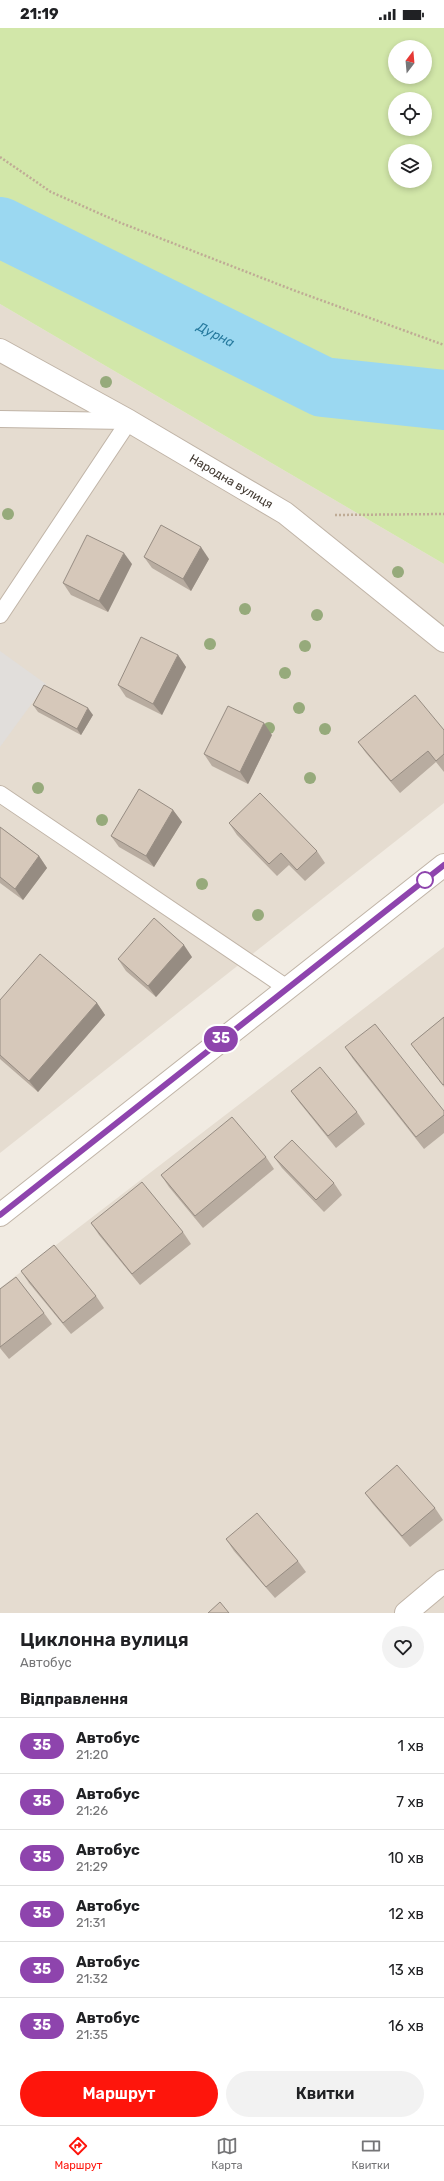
<!DOCTYPE html>
<html lang="uk">
<meta charset="utf-8">
<style>
:root{--surface:#fff;--page:#f2f2f2;--text:#202124;--muted:#757577;--line:#e0e0e0;--accent:#fe150c}
body{margin:0;font-family:Rubik,sans-serif;background:var(--page);color:var(--text);height:100vh;display:flex;flex-direction:column;font-size:15px;white-space:nowrap}
*{box-sizing:border-box;margin:0}
p{font-size:13px;color:var(--muted)}
.icon{flex:none;width:22px;height:22px;fill:none;stroke:currentColor;stroke-width:2;stroke-linecap:round;stroke-linejoin:round}
.map{position:relative;height:1585px;overflow:hidden}
.details{display:flex;flex-direction:column;background:var(--surface);flex:1}
.details>*{flex:none}
.badge{padding:0 8px;border-radius:13px;font-size:14px;line-height:26px}
.needle{width:26px;rotate:16deg}
.controls{position:absolute;left:388px;top:12px;display:grid;gap:8px}
.controls a{display:grid;place-items:center;width:44px;height:44px;border-radius:50%;background:var(--surface);box-shadow:0 2px 6px #0003;font-size:20px}
.map>.badge{position:absolute;translate:-50% -50%;box-shadow:0 0 0 2px #fff}
h2{padding:0 20px;font-size:15px;line-height:36px}
.round{display:grid;place-items:center;flex:none;width:42px;height:42px;border-radius:21px;background:var(--page)}
.summary{display:flex;align-items:center;justify-content:space-between;height:68px;padding:0 20px}
h1{font-size:19px;font-weight:600;line-height:30px}
.primary-button{display:flex;gap:8px;margin-top:auto;padding:8px 20px}
.primary-button a{flex:1;height:46px;border-radius:24px;background:var(--accent);color:#fff;font-size:16px;font-weight:600;line-height:46px;text-align:center}
.primary-button a+a{background:var(--page);color:var(--text)}
ul{padding:0;list-style:none}
li{display:flex;align-items:center;gap:12px;height:56px;padding:0 20px;border-top:1px solid var(--line)}
li div{flex:1}
li b{display:block;font-size:15px}
li em{font-style:normal}
li .badge{min-width:44px;font-weight:700;text-align:center}
.status{display:flex;justify-content:space-between;align-items:center;height:28px;padding:0 20px;background:var(--surface);direction:ltr}
.status svg{height:11px;fill:currentColor}
.tab-bar{display:flex;justify-content:space-around;align-items:center;height:56px;border-top:1px solid var(--line);background:var(--surface);font-size:11px;color:var(--muted)}
.tab-bar a{display:grid;justify-items:center;gap:2px}
.tab-bar .on{color:var(--accent)}
.map>svg:first-child{display:block}
.residential{fill:#e5dcd0}
.green{fill:#d2e7a9;fill-rule:evenodd}
.parking{fill:#e1dedb}
.lines{fill:none;stroke-linecap:round;stroke-linejoin:round}
.river{stroke:#9bd8f1;stroke-width:60}
.service-casing{stroke:#c0b4a7;stroke-width:18}
.minor-casing{stroke:#c0b4a7;stroke-width:24}
.path{stroke:#bfab95;stroke-width:2.5;stroke-dasharray:2 2;stroke-linecap:butt}
.service{stroke:#fff;stroke-width:16}
.minor{stroke:#fff;stroke-width:22}
.tree{fill:#96aa7b}
.wall{fill:#b8aca0}
.shaded-wall{fill:#968c82}
.building{fill:#d6c8ba;stroke:#968c82}
.line-casing{stroke:#fff;stroke-width:9}
.line{stroke:#8e44ad;stroke-width:6}
.stop-dot{fill:#fff;stroke:#8e44ad;stroke-width:2}
.labels{text-anchor:middle;stroke-width:4;stroke-linejoin:round;paint-order:stroke}
.street-label{font-size:12px;fill:#433a32;stroke:#fff}
.water-label{font-size:13px;font-style:italic;fill:#287b9f;stroke:#fff}
</style>
<div class="status"><b>21:19</b><svg viewBox="0 0 49 12"><path d="M0 12V9h3v3zM5 12V6h3v6zM10 12V3h3v9zM15 12V0h3v12zM26 1h20v11H26zM47 4h2v5h-2z"/></svg></div>
<div class="map">
<svg width="444" height="1585" viewBox="0 0 444 1585">
<rect width="100%" height="100%" fill="#f1ebe2"/>
<!-- residential -->
<g class="residential">
<polygon points="0,276 444,536 444,775 0,1125"/>
<polygon points="444,919 444,1585 0,1585 0,1260"/>
</g>
<!-- green -->
<path class="green" d="M0,0H444V536L0,276ZM395,19H425V49H395ZM395,71H425V101H395ZM395,123H425V153H395Z"/>
<!-- parking -->
<polygon class="parking" points="0,623 46,656 0,719"/>
<g class="lines">
<!-- river -->
<path class="river" id="s1" d="M0,199L323,359L444,372"/>
<defs>
<g id="service">
<polyline points="0,391 127,393"/>
<polyline points="0,587 129,393"/>
<polyline points="0,766 287,960"/>
</g>
<g id="minor">
<path id="s2" d="M0,322L129,393L285,485L444,613"/>
<polyline points="0,1187 444,837"/>
<polyline points="406,1585 444,1553"/>
</g>
</defs>
<!-- service casing -->
<use href="#service" class="service-casing"/>
<!-- minor casing -->
<use href="#minor" class="minor-casing"/>
<!-- path -->
<g class="path">
<polyline points="0,129 51,164 121,195 293,262 444,317"/>
<polyline points="335,487 444,486"/>
</g>
<!-- service -->
<use href="#service" class="service"/>
<!-- minor -->
<use href="#minor" class="minor"/>
</g>
<!-- trees -->
<g class="tree">
<circle cx="106" cy="354" r="6"/>
<circle cx="8" cy="486" r="6"/>
<circle cx="398" cy="544" r="6"/>
<circle cx="245" cy="581" r="6"/>
<circle cx="317" cy="587" r="6"/>
<circle cx="210" cy="616" r="6"/>
<circle cx="305" cy="618" r="6"/>
<circle cx="285" cy="645" r="6"/>
<circle cx="299" cy="680" r="6"/>
<circle cx="269" cy="700" r="6"/>
<circle cx="325" cy="701" r="6"/>
<circle cx="310" cy="750" r="6"/>
<circle cx="38" cy="760" r="6"/>
<circle cx="102" cy="792" r="6"/>
<circle cx="202" cy="856" r="6"/>
<circle cx="258" cy="887" r="6"/>
</g>
<!-- wall -->
<g class="wall">
<polygon points="144,529 209,531 191,563 152,540"/>
<polygon points="132,536 108,584 71,567 63,555"/>
<polygon points="178,627 186,639 162,687 126,669 118,657"/>
<polygon points="33,677 93,687 81,707 38,684"/>
<polygon points="444,702 444,744 436,734 400,765 366,725 358,714"/>
<polygon points="272,707 248,756 212,738 204,726"/>
<polygon points="173,782 182,794 154,839 119,819 111,808"/>
<polygon points="229,795 317,823 325,835 305,853 289,837 277,848 237,807"/>
<polygon points="0,799 39,828 47,840 23,872 0,855"/>
<polygon points="192,929 156,969 126,943 118,931"/>
<polygon points="0,972 97,975 105,987 38,1064 0,1031"/>
<polygon points="444,989 444,1059 419,1027 411,1016"/>
<polygon points="345,1019 444,1083 444,1105 424,1121 353,1031"/>
<polygon points="291,1063 357,1084 365,1096 336,1120 299,1074"/>
<polygon points="266,1129 274,1141 203,1200 169,1159 161,1147"/>
<polygon points="274,1129 334,1155 342,1167 324,1184 282,1140"/>
<polygon points="91,1195 183,1204 191,1216 140,1257 99,1207"/>
<polygon points="21,1243 96,1268 104,1280 71,1306 29,1255"/>
<polygon points="0,1261 44,1285 52,1296 9,1331 0,1320"/>
<polygon points="365,1465 435,1480 443,1492 410,1519 373,1476"/>
<polygon points="226,1511 298,1533 306,1544 275,1570 234,1523"/>
</g>
<!-- shaded-wall -->
<g class="shaded-wall">
<polygon points="201,519 209,531 191,563 183,551"/>
<polygon points="124,525 132,536 108,584 99,573"/>
<polygon points="178,627 186,639 162,687 153,676"/>
<polygon points="88,680 93,687 81,707 77,701"/>
<polygon points="264,695 272,707 248,756 240,744"/>
<polygon points="173,782 182,794 154,839 146,828"/>
<polygon points="39,828 47,840 23,872 15,861"/>
<polygon points="184,917 192,929 156,969 148,958"/>
<polygon points="97,975 105,987 38,1064 29,1053"/>
</g>
<!-- building -->
<g class="building">
<polygon points="161,497 201,519 183,551 144,529"/>
<polygon points="87,507 124,525 99,573 63,555"/>
<polygon points="141,609 178,627 153,676 118,657"/>
<polygon points="44,657 88,680 77,701 33,677"/>
<polygon points="415,667 444,702 444,726 436,733 428,723 391,753 358,714"/>
<polygon points="228,678 264,695 240,744 204,726"/>
<polygon points="139,761 173,782 146,828 111,808"/>
<polygon points="260,765 317,823 297,842 281,825 269,836 229,795"/>
<polygon points="0,799 39,828 15,861 0,849"/>
<polygon points="154,890 184,917 148,958 118,931"/>
<polygon points="40,926 97,975 29,1053 0,1027 0,972"/>
<polygon points="444,989 444,1056 443,1057 411,1016"/>
<polygon points="375,996 444,1083 444,1087 416,1109 345,1019"/>
<polygon points="320,1039 357,1084 328,1108 291,1063"/>
<polygon points="232,1089 266,1129 195,1188 161,1147"/>
<polygon points="292,1112 334,1155 316,1172 274,1129"/>
<polygon points="142,1154 183,1204 132,1246 91,1195"/>
<polygon points="54,1217 96,1268 63,1295 21,1243"/>
<polygon points="16,1249 44,1285 0,1319 0,1261"/>
<polygon points="397,1437 435,1480 402,1508 365,1465"/>
<polygon points="257,1485 298,1533 266,1559 226,1511"/>
<polygon points="220,1574 229,1585 208,1585"/>
</g>
<g class="lines">
<defs>
<polyline id="line" points="0,1187 444,837"/>
</defs>
<!-- line casing -->
<use href="#line" class="line-casing"/>
<!-- line -->
<use href="#line" class="line"/>
</g>
<!-- markers -->
<circle class="stop-dot" cx="425" cy="852" r="8"/>
<g class="labels">
<!-- street labels -->
<g class="street-label">
<text dy="4" stroke="none"><textPath href="#s2" startOffset="266">Народна вулиця</textPath></text>
</g>
<!-- water labels -->
<g class="water-label">
<text dy="5" stroke="none"><textPath href="#s1" startOffset="241">Дурна</textPath></text>
</g>
</g>
</svg>
<div class="controls">
<a><svg class="needle" viewBox="-14 -14 28 28"><path d="M0-13l5 13h-10z" fill="#e53935"/><path d="M0 13l5-13h-10z" fill="#757577"/></svg></a>
<a><svg class="icon" aria-label="locate" viewBox="0 0 24 24"><circle cx="12" cy="12" r="6"/><path d="M12 2v4M12 18v4M2 12h4M18 12h4"/></svg></a>
<a><svg class="icon" aria-label="layers" viewBox="0 0 24 24"><path d="M12 4l9 5-9 5-9-5zM3 14l9 5 9-5"/></svg></a>
</div>
<b class="badge" style="left:221px;top:1011px;background:#8e44ad;color:#fff">35</b>
</div>
<section class="details">
<div class="summary"><div><h1>Циклонна вулиця</h1><p>Автобус</p></div><a class="round"><svg class="icon" aria-label="heart" viewBox="0 0 24 24"><path d="M12 20l-8-8c-3-5 5-10 8-4 3-6 11-1 8 4z"/></svg></a></div>
<h2>Відправлення</h2>
<ul>
<li><span class="badge" style="background:#8e44ad;color:#fff">35</span><div><b>Автобус</b><p>21:20</p></div><em>1 хв</em></li>
<li><span class="badge" style="background:#8e44ad;color:#fff">35</span><div><b>Автобус</b><p>21:26</p></div><em>7 хв</em></li>
<li><span class="badge" style="background:#8e44ad;color:#fff">35</span><div><b>Автобус</b><p>21:29</p></div><em>10 хв</em></li>
<li><span class="badge" style="background:#8e44ad;color:#fff">35</span><div><b>Автобус</b><p>21:31</p></div><em>12 хв</em></li>
<li><span class="badge" style="background:#8e44ad;color:#fff">35</span><div><b>Автобус</b><p>21:32</p></div><em>13 хв</em></li>
<li><span class="badge" style="background:#8e44ad;color:#fff">35</span><div><b>Автобус</b><p>21:35</p></div><em>16 хв</em></li>
</ul>
<div class="primary-button"><a>Маршрут</a><a>Квитки</a></div>
</section>
<nav class="tab-bar">
<a class="on"><svg class="icon" aria-label="directions" viewBox="0 0 24 24"><path d="M12 3l9 9-9 9-9-9zM9 14v-3h6M13 9l2 2-2 2"/></svg>Маршрут</a>
<a><svg class="icon" aria-label="map" viewBox="0 0 24 24"><path d="M3 6l6-2 6 2 6-2v14l-6 2-6-2-6 2zM9 4v14M15 6v14"/></svg>Карта</a>
<a><svg class="icon" aria-label="tickets" viewBox="0 0 24 24"><path d="M3 7h18v10H3zM15 7v10"/></svg>Квитки</a>
</nav>
